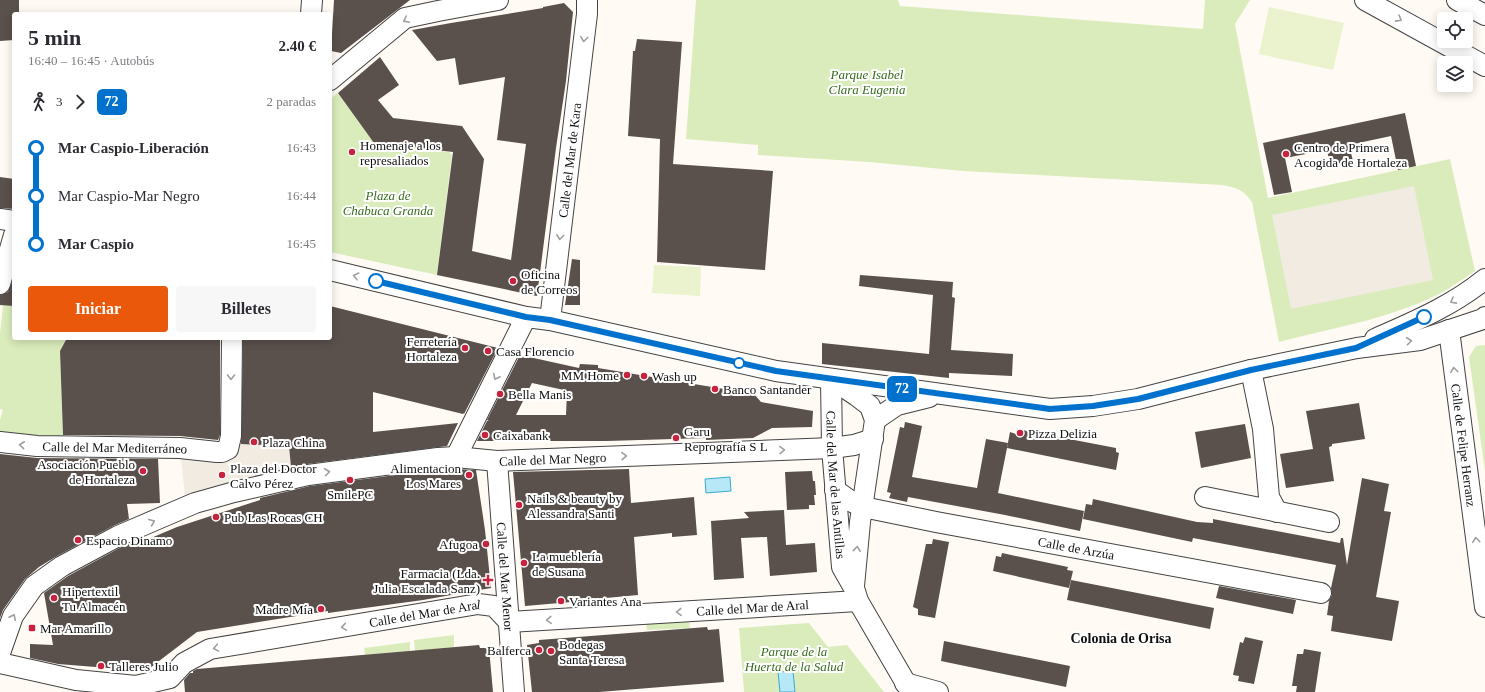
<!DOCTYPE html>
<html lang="es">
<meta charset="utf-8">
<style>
:root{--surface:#fff;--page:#f7f7f7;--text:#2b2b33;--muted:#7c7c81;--accent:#ea580c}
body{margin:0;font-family:"Times New Roman",serif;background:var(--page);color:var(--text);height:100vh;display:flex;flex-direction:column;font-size:15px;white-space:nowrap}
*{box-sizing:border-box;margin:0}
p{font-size:13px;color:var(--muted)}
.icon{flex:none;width:22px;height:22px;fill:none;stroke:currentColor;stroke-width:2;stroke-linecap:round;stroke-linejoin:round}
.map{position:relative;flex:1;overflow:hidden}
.panel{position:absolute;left:12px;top:12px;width:320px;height:328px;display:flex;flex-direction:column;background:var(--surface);border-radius:4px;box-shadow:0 2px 10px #0003}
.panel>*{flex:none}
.badge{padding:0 8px;border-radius:6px;font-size:14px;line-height:26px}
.fabs{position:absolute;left:1437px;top:12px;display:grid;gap:8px}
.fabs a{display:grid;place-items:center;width:36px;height:36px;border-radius:4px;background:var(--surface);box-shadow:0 2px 10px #0003;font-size:20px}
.map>.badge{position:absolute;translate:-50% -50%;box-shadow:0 0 0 2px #fff}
.legs{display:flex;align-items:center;gap:6px;height:44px;padding:0 16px;font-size:13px}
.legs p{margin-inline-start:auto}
.summary{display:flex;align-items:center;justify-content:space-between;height:68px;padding:0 16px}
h1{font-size:22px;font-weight:600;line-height:30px}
.action{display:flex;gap:8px;margin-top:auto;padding:8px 16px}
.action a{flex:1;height:46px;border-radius:4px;background:var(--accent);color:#fff;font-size:16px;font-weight:600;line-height:46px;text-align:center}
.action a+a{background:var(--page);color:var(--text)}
ul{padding:0 16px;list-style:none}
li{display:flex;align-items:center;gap:14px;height:48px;font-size:15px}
li i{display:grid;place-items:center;width:6px;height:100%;margin:0 5px;background:currentColor}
li i::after{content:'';width:10px;height:10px;margin:-5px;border:3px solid;border-radius:50%;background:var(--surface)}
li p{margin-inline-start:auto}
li:first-child i{background:linear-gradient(#0000 50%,currentColor 0)}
li:last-child i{background:linear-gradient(currentColor 50%,#0000 0)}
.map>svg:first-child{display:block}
.green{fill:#daecbb}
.pitch{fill:#eaf3cd}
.plaza{fill:#f1ebe1}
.water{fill:#b6e8f8;stroke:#3aa9d2}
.building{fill:#5a504c;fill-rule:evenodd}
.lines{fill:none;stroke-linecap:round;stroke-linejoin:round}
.minor-casing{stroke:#434343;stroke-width:22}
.minor{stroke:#fff;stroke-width:20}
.oneway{stroke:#9f9f9f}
.line-1-casing{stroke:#fff;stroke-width:9}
.line-1{stroke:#0072ce;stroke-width:6}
.poi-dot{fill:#c7223e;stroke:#fff;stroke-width:1.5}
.stop-1-dot{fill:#fff;stroke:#0072ce;stroke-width:2}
.labels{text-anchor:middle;stroke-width:4;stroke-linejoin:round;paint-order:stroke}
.park-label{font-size:13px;font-style:italic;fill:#376c1d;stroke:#fff}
.poi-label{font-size:13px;fill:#101010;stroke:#fff;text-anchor:start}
.street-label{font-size:13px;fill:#101010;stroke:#fff}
.neighbourhood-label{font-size:14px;font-weight:bold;fill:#101010;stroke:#fff}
</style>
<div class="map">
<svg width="1485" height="692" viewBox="0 0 1485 692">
<rect width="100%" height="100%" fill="#fffbf4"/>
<!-- green -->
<g class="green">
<path d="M696,0H898L900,6L1203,29L1205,0H1250L1235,24L1268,198L1450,159L1475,271C1463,279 1451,288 1439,294C1389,319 1332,328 1279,342L1252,202C1243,189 1237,188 1222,185L963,171L869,162L774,156L758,155V145L686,139Z"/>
<polygon points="338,93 374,143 449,152 452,155 437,275 330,252 330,99"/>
<polygon points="3,305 14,306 14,338 67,338 60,351 63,436 16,436 0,434 0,420 3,410 0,409 0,334"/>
<polygon points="1485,345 1485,471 1469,357 1476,346"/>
<polygon points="689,621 690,628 647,630 646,624"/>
<polygon points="809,623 828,647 847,645 884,692 744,692 739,628"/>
<polygon points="454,635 454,647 415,651 414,640"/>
<polygon points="410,642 410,651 365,655 364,648"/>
</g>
<!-- pitch -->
<g class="pitch">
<polygon points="1269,7 1344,23 1333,70 1259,54"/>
<polygon points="654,265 701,267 700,296 652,293"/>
</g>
<!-- plaza -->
<g class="plaza">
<polygon points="1414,186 1433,280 1291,309 1272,215"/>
<polygon points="241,444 289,444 291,465 290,467 185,497 181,458 238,447"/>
</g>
<!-- water -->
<g class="water">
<polygon points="730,477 731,491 706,493 705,479"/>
<polygon points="793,671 795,692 780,692 778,672"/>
</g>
<!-- building -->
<g class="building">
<polygon points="0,0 19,0 19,14 14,14 14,40 0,41"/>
<polygon points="334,0 410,0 341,53 331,51"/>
<polygon points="564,3 573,12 566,81 556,148 537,296 437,275 453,152 374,143 338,93 380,57 399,85 378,100 393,118 462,126 484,159 472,251 511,260 526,144 497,140 505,77 459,85 455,58 437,61 412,30 451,23 543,8 543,7"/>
<polygon points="637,39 682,42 673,164 773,171 765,270 657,262 660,139 628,136 633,51 635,51"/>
<polygon points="1405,113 1416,166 1398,170 1391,136 1349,145 1353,161 1330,165 1327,150 1285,158 1292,192 1274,195 1263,143"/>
<polygon points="0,177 14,179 14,209 0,208"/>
<polygon points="572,259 580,260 580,305 565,305"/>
<polygon points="860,275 953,282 952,297 955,298 951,350 1013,354 1012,376 949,373 949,378 822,364 822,343 929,354 933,295 859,286"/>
<polygon points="14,277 14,306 0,305 0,295 8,292"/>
<polygon points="330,306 498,348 464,414 463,413 463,414 373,392 373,432 458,423 447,446 307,464 291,467 289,446 241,444 243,338 330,338"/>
<polygon points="67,338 220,338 220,435 218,440 180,436 63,435 60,351"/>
<path d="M520,355L579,368L580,364L598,365V368L754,394L761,402L813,411L812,427L772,428L753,438L706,440V438L607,441H477L487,421L489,420H487ZM532,383L564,390V391L567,392L566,415H516Z"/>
<polygon points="1359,403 1365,439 1332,444 1332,446 1329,447 1334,481 1286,488 1280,454 1313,449 1306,411"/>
<polygon points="905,422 922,426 912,477 977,488 986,439 1008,443 998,493 1084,511 1080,531 1005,515 908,497 907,502 889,498 891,493 887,492 900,427 904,428"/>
<polygon points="1245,424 1251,458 1201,468 1195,432"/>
<polygon points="1017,429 1116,448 1116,452 1119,453 1116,470 1007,448 1010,432 1016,434"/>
<polygon points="0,454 37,458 158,459 160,503 127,504 129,519 113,526 57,556 39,567 25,579 3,610 0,618"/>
<polygon points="456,469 476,470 485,530 491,588 423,600 328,613 328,611 197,632 146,671 58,664 30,658 30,644 53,645 44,593 68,576 123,546 132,543 132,546 177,527 260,500 260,498 310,486 435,470"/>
<polygon points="629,469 631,503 694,497 697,535 672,537 672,533 634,537 638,595 606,598 606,599 525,606 513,472"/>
<polygon points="812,471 813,481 815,481 816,495 814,495 815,505 809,505 809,509 787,510 785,472"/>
<polygon points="1362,478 1389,484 1384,511 1391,512 1376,597 1399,601 1392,641 1331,631 1333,616 1327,615 1329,601 1332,595 1331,588 1336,565 1193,538 1192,542 1083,519 1086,504 1092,505 1093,499 1197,522 1213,523 1213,519 1340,543 1341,538 1343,538 1347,565"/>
<polygon points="784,510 786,545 815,543 817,572 770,576 767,537 741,538 744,578 714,580 711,521 749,518 744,512"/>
<polygon points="933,539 949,542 935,618 918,615 918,609 913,607 926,544 932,544"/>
<polygon points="1002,553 1068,567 1067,570 1073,571 1069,588 993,571 996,556 1001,557"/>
<polygon points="1071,580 1214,608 1210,629 1067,600"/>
<polygon points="1219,586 1296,600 1293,614 1216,598"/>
<polygon points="707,627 708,630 719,629 724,682 599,692 532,692 527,645 539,643 539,640"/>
<polygon points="1245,637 1263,641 1254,684 1238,681 1239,676 1233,675 1240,642 1243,643"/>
<polygon points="944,641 1070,666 1066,687 941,661"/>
<polygon points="479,645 480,648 489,648 493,692 185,692 184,680 190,673 193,673 193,671 197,669"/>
<polygon points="1304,649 1321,652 1315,692 1296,692 1297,686 1292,686 1297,654 1303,654"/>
</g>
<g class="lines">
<defs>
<g id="minor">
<polyline points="1365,0 1485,66"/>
<polyline points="1457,0 1485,15"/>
<polyline points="311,14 312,0"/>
<polyline points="330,80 405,18 438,11 498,0"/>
<polyline points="0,219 14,221"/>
<polyline points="330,270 526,317 550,320 776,371 1050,409 1093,406 1138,399 1251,370 1357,348 1420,340 1483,319 1485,317"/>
<polyline points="0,284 14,235"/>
<path id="s1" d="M550,320L587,14V0"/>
<path id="s2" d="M1449,330L1485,607"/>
<path d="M1375,339C1413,322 1452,306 1485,279"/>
<polyline points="1251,370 1263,429 1269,497 1277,512"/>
<path id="s3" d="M831,379L832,448L842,567L854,588L858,601L911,692"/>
<polyline points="836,382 857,396 870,406 875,420 860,522 854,586"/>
<polyline points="875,420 897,405 929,397"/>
<path id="s4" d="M0,442L37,446L180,448L217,452H222L228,449L231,436L232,338"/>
<polyline points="456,457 526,317"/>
<path id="s5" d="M497,461L514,692"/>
<path id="s6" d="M835,490L852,502L863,507L936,522L1321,593"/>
<polyline points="1205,497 1329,522"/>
<path id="s7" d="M0,653L13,616L34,586L62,566L118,536L195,503L234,492L308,475L438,458L456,457L497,461L832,448L854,445L873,439"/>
<path id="s8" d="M0,663L76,680L136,686L170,678L184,663L210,649L478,604L494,606L509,622L858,601"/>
<polyline points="905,683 938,692"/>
</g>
</defs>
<!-- minor casing -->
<use href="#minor" class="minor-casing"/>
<!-- minor -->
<use href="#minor" class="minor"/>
</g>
<!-- one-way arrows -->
<defs><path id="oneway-chevron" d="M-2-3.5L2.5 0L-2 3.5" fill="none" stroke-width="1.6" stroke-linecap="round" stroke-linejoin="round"/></defs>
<g class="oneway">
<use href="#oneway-chevron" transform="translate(1399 19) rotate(29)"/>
<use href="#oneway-chevron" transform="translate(406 20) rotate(154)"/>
<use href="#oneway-chevron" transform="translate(584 39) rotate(97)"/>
<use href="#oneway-chevron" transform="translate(560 237) rotate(97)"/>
<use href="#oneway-chevron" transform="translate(356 276) rotate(-166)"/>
<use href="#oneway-chevron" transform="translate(1453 301) rotate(151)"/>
<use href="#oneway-chevron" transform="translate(1409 341) rotate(-7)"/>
<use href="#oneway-chevron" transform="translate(1454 370) rotate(-97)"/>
<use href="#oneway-chevron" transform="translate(231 377) rotate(91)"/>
<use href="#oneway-chevron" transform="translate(496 377) rotate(117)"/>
<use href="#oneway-chevron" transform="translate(22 445) rotate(-174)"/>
<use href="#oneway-chevron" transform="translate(782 450) rotate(-2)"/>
<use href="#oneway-chevron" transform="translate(624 456) rotate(-2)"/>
<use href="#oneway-chevron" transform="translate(327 472) rotate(-7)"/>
<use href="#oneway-chevron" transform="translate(152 522) rotate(-23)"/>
<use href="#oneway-chevron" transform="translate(1476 540) rotate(-97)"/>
<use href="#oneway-chevron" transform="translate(857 549) rotate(-84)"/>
<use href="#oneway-chevron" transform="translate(679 612) rotate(177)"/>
<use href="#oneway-chevron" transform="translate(13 617) rotate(-64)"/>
<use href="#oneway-chevron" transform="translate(549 620) rotate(177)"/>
<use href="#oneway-chevron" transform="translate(344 627) rotate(171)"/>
<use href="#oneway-chevron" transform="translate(216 648) rotate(170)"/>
</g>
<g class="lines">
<defs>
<polyline id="line-1" points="376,281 526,317 550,320 776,371 1050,409 1093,406 1138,399 1251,370 1356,348 1424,317"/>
</defs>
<!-- line-1 casing -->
<use href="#line-1" class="line-1-casing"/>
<!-- line-1 -->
<use href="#line-1" class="line-1"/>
</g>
<!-- markers -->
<g class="poi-dot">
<circle cx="352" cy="152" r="4"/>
<circle cx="1286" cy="154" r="4"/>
<circle cx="513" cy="281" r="4"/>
<circle cx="465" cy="348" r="4"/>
<circle cx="488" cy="351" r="4"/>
<circle cx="627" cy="375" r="4"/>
<circle cx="644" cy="376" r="4"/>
<circle cx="715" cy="389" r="4"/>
<circle cx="500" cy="394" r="4"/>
<circle cx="1020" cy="433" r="4"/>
<circle cx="485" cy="435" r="4"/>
<circle cx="676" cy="438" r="4"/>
<circle cx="254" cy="442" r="4"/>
<circle cx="143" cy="471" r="4"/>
<circle cx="222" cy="475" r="4"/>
<circle cx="469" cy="475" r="4"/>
<circle cx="350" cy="480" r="4"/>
<circle cx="519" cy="505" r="4"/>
<circle cx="216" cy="517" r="4"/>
<circle cx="78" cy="540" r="4"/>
<circle cx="486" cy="544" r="4"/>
<circle cx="524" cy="563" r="4"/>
<path d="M486 574h4v4h4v4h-4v4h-4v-4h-4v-4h4z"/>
<circle cx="54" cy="598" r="4"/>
<circle cx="561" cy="601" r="4"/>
<circle cx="321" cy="609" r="4"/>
<rect x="28" y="624" width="8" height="8" rx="2"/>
<circle cx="539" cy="650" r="4"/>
<circle cx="551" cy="651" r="4"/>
<circle cx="101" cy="666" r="4"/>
</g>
<g class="stop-1-dot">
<circle cx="376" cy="281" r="7"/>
<circle cx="1424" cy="317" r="7"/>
<circle cx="739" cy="363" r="5"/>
</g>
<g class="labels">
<!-- park labels -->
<g class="park-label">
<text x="867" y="79">Parque Isabel<tspan x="867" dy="15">Clara Eugenia</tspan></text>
<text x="388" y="200">Plaza de<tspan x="388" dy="15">Chabuca Granda</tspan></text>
<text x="794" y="656">Parque de la<tspan x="794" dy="15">Huerta de la Salud</tspan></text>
</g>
<!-- poi labels -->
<g class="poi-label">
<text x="360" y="150">Homenaje a los<tspan x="360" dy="15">represaliados</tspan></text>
<text x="1294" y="152">Centro de Primera<tspan x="1294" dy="15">Acogida de Hortaleza</tspan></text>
<text x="521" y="279">Oficina<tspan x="521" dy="15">de Correos</tspan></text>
<text x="457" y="346" text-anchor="end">Ferretería<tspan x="457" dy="15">Hortaleza</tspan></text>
<text x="496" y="356">Casa Florencio</text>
<text x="619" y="380" text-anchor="end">MM Home</text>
<text x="652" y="381">Wash up</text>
<text x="723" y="394">Banco Santander</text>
<text x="508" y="399">Bella Manis</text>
<text x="684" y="436">Garu<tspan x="684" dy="15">Reprografía S L</tspan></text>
<text x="1028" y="438">Pizza Delizia</text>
<text x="493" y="440">Caixabank</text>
<text x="262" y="447">Plaza China</text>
<text x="135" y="469" text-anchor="end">Asociación Pueblo<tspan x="135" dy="15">de Hortaleza</tspan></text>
<text x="230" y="473">Plaza del Doctor<tspan x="230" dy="15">Calvo Pérez</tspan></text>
<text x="461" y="473" text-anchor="end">Alimentacion<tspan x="461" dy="15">Los Mares</tspan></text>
<text x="350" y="499" text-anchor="middle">SmilePC</text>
<text x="527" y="503">Nails &amp; beauty by<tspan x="527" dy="15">Alessandra Santi</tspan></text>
<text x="224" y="522">Pub Las Rocas CH</text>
<text x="86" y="545">Espacio Dinamo</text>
<text x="478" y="549" text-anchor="end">Afugoa</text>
<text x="532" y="561">La mueblería<tspan x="532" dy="15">de Susana</tspan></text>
<text x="480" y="578" text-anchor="end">Farmacia (Lda.<tspan x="480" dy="15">Julia Escalada Sanz)</tspan></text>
<text x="62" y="596">Hipertextil<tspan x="62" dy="15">Tu Almacén</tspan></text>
<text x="569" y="606">Variantes Ana</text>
<text x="313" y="614" text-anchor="end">Madre Mía</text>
<text x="40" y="633">Mar Amarillo</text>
<text x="559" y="649">Bodegas<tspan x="559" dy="15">Santa Teresa</tspan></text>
<text x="531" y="655" text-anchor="end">Balferca</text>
<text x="109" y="671">Talleres Julio</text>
</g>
<!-- street labels -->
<g class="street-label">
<text dy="5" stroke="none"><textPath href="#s1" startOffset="161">Calle del Mar de Kara</textPath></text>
<text dy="5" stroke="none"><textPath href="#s2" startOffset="116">Calle de Felipe Herranz</textPath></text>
<text dy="5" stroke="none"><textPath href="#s4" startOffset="115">Calle del Mar Mediterráneo</textPath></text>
<text dy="5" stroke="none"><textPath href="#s7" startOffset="620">Calle del Mar Negro</textPath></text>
<text dy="5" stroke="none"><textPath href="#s3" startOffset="106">Calle del Mar de las Antillas</textPath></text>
<text dy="5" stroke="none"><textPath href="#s6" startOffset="250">Calle de Arzúa</textPath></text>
<text dy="5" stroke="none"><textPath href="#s5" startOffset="116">Calle del Mar Menor</textPath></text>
<text dy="5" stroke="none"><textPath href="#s8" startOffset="777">Calle del Mar de Aral</textPath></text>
<text dy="5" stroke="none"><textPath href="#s8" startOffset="441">Calle del Mar de Aral</textPath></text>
</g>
<!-- neighbourhood labels -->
<g class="neighbourhood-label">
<text x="1121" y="643">Colonia de Orisa</text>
</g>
</g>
</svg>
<div class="fabs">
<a><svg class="icon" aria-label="locate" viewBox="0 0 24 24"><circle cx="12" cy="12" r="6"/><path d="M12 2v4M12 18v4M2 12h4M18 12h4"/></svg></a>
<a><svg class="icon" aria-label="layers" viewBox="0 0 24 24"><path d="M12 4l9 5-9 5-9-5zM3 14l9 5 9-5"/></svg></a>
</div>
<b class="badge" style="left:902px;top:389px;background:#0072ce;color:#fff">72</b>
<section class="panel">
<div class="summary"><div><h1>5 min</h1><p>16:40 – 16:45 · Autobús</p></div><b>2.40 €</b></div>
<div class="legs"><svg class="icon" aria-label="walk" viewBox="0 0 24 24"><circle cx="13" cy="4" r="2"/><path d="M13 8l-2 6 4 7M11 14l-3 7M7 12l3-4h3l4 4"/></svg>3<svg class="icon" aria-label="forward" viewBox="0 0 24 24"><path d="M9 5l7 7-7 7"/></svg><b class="badge" style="background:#0072ce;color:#fff">72</b><p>2 paradas</p></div>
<ul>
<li><i style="color:#0072ce"></i><b>Mar Caspio-Liberación</b><p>16:43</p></li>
<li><i style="color:#0072ce"></i><span>Mar Caspio-Mar Negro</span><p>16:44</p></li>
<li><i style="color:#0072ce"></i><b>Mar Caspio</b><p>16:45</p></li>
</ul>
<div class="action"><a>Iniciar</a><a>Billetes</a></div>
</section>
</div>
